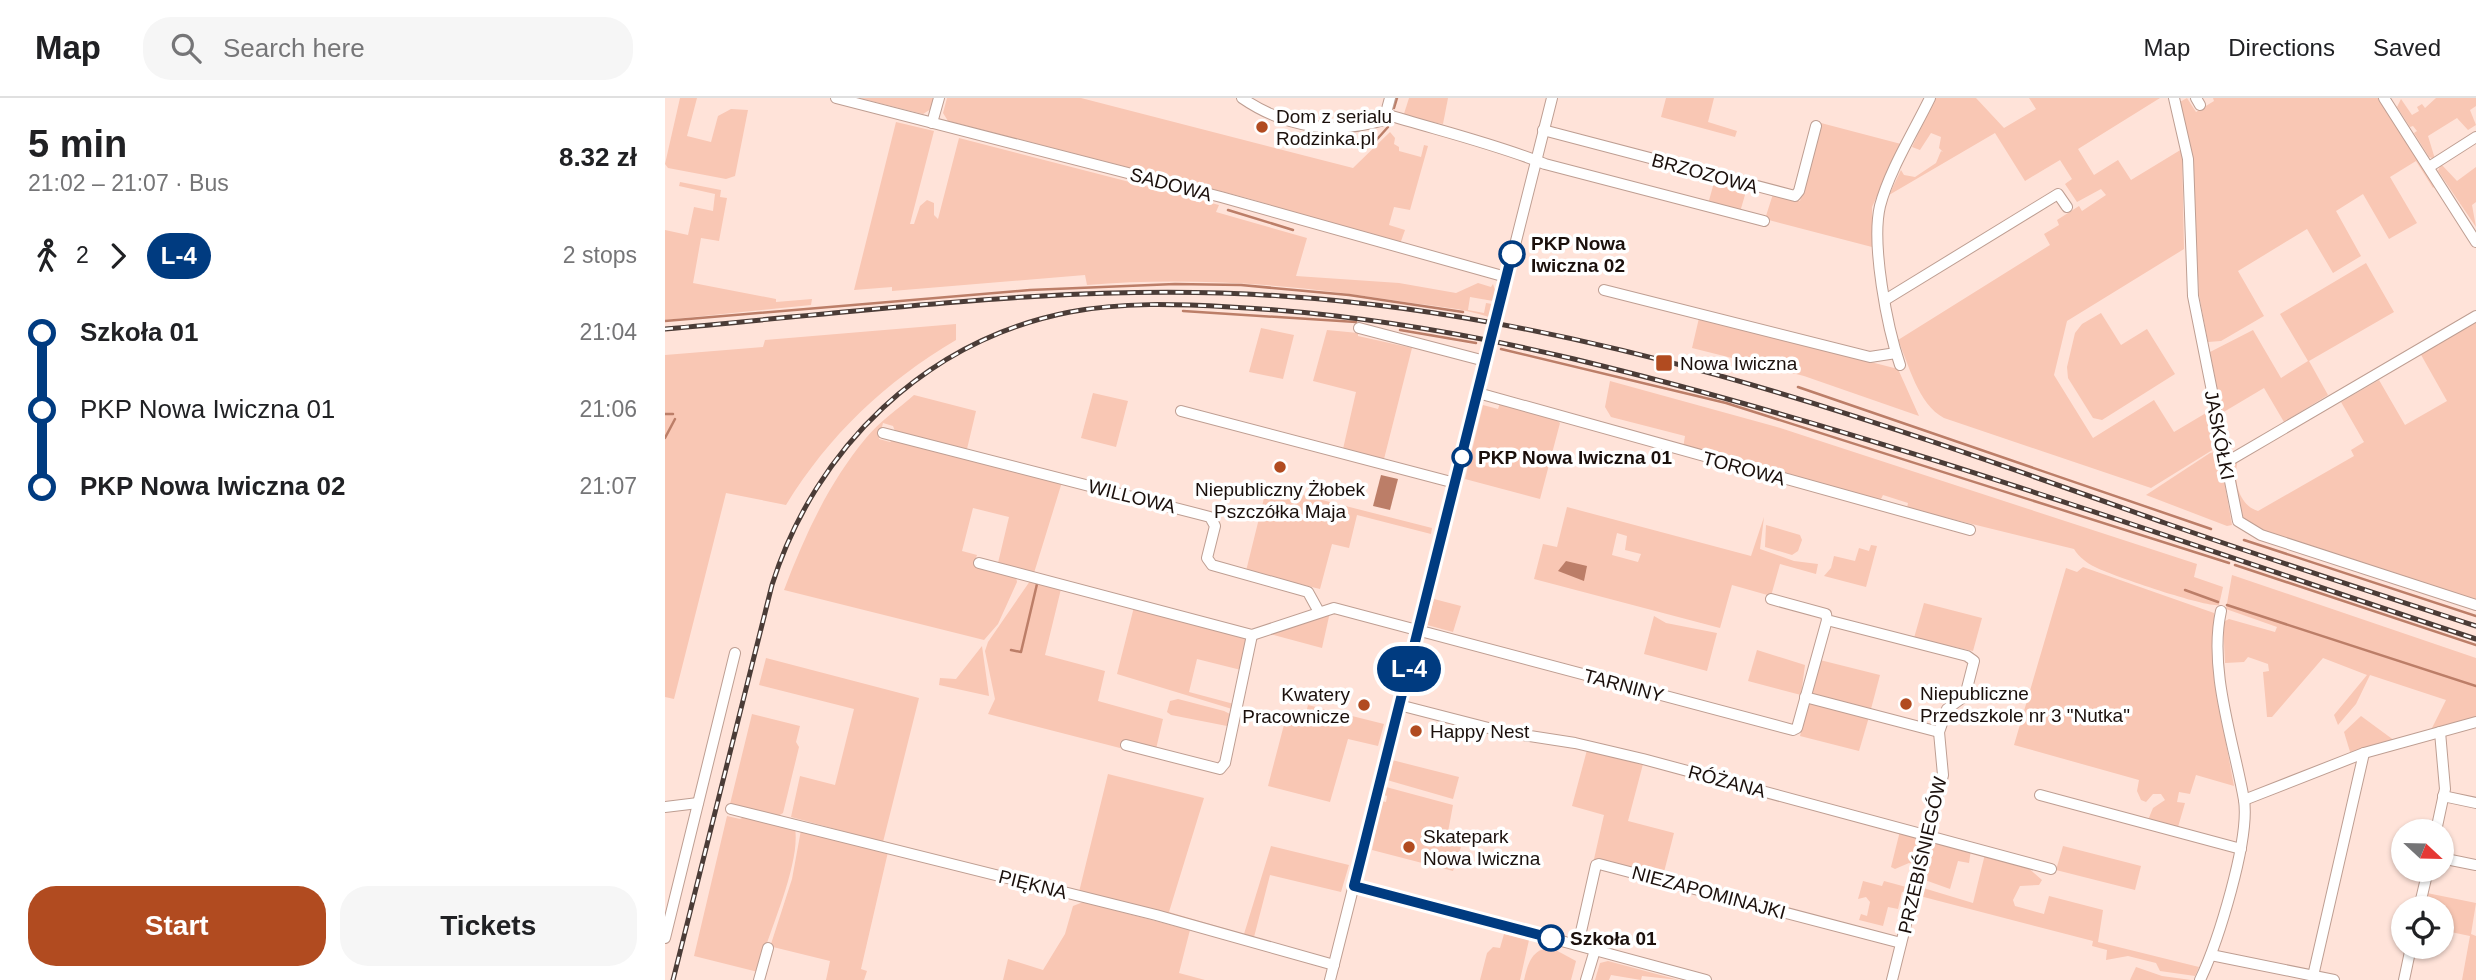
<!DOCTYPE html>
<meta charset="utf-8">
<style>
:root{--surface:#fff;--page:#f6f6f6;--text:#202124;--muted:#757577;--line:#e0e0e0;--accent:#b14b20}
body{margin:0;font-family:Arial,sans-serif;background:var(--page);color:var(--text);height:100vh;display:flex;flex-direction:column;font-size:26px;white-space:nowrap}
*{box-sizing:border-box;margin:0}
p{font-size:23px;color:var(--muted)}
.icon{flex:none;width:38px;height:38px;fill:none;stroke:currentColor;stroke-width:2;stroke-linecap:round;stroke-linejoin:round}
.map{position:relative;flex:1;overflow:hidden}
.details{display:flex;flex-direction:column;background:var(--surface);width:665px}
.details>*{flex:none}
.badge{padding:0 14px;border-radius:23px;font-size:24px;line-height:46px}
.needle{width:46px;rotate:112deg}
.fabs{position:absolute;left:1726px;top:721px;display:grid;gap:14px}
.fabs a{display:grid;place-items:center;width:63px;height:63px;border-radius:50%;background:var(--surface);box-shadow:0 2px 5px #0004;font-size:35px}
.map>.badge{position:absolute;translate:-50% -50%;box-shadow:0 0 0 4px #fff}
.legs{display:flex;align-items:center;gap:10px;height:77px;padding:0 28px;font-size:23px}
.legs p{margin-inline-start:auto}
.headline{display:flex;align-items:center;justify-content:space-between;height:119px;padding:0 28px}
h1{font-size:38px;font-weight:700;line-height:52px}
.action{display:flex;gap:14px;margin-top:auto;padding:14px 28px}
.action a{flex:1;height:80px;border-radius:28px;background:var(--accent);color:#fff;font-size:28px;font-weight:700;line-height:80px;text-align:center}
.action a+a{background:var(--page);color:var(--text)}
ul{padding:0 28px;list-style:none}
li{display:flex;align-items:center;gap:24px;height:77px;font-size:26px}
li i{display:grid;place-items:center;width:10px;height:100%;margin:0 9px;background:currentColor}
li i::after{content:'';width:18px;height:18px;margin:-9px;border:5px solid;border-radius:50%;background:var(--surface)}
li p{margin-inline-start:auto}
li:first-child i{background:linear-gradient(#0000 50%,currentColor 0)}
li:last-child i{background:linear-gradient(currentColor 50%,#0000 0)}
header{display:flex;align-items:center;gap:42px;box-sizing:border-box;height:98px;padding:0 35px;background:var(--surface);border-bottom:2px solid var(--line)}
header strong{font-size:33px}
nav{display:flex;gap:38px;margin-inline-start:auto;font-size:24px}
.search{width:490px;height:63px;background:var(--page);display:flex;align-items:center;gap:18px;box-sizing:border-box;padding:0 24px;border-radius:28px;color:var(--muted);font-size:26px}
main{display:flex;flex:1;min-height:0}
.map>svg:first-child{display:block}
.green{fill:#f9c7b4;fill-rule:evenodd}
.water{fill:#bc7e68}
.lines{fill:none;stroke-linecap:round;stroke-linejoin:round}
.stream{stroke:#bc7e68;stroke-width:2.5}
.minor-casing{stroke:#be9e92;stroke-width:12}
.minor{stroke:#fff;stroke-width:10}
.rail-casing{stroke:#4b3c37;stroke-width:5}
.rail{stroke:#fff;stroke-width:2.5;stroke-dasharray:8;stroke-linecap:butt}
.line-1-casing{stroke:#fff;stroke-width:16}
.line-1{stroke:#003b80;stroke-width:10}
.poi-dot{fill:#b14b20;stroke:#fff;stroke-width:2.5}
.stop-1-dot{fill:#fff;stroke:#003b80;stroke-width:3.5}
.labels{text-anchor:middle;stroke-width:7;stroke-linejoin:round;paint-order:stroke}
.poi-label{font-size:19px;fill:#1b100c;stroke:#fff;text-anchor:start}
.street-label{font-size:19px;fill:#1b100c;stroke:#fff}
.stop-label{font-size:19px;font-weight:bold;fill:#1b100c;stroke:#fff;text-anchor:start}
</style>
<header>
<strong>Map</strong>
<div class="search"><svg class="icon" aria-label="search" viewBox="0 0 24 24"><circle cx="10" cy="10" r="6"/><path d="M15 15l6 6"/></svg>Search here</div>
<nav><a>Map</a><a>Directions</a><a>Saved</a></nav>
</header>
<main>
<section class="details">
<div class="headline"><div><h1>5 min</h1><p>21:02 – 21:07 · Bus</p></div><b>8.32 zł</b></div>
<div class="legs"><svg class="icon" aria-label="walk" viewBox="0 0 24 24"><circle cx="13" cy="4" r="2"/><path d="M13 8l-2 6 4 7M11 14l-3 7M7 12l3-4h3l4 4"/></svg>2<svg class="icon" aria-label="forward" viewBox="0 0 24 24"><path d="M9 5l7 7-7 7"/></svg><b class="badge" style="background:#003b80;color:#fff">L-4</b><p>2 stops</p></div>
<ul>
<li><i style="color:#003b80"></i><b>Szkoła 01</b><p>21:04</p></li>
<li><i style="color:#003b80"></i><span>PKP Nowa Iwiczna 01</span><p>21:06</p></li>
<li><i style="color:#003b80"></i><b>PKP Nowa Iwiczna 02</b><p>21:07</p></li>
</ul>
<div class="action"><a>Start</a><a>Tickets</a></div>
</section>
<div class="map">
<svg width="1811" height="882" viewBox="0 0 1811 882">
<rect width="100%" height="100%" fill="#ffe3d9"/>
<!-- green -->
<g class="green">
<polygon points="15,0 32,0 22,38 46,44 53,18 66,11 83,12 70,78 61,81 3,70 0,66"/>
<polygon points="194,0 269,0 266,11 258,16"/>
<polygon points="282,0 416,0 688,70 725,34 730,40 729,46 734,49 734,53 756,59 759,47 763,48 745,112 729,109 724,127 740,132 735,146 582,100 283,23 278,15"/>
<polygon points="744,0 783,0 778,26 738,19"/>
<polygon points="1001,0 1049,0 1043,24 1072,33 1070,39 996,19"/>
<path d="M1270,0H1311L1339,30L1371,11L1364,0H1495L1413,51L1429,77L1453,62L1466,82L1517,51L1519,151L1402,223L1389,277L1428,340L1489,302L1509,334L1541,315L1549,351L1486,390L1279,320C1253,306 1244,267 1233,242L1385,147L1379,136L1394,127L1392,122L1414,108L1417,113L1441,97L1436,91L1412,104L1400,86L1407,81L1395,62L1360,83L1330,35L1224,97L1236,72L1239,77L1250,79L1271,65L1276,53L1278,54L1274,50L1276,39L1266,35L1255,52L1247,49Z"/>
<polygon points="1522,0 1531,14 1549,3 1548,0 1714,0 1770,88 1768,90 1751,63 1725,79 1752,125 1724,141 1698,96 1671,113 1696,158 1668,175 1642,131 1573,173 1599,218 1556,243 1543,244 1534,197 1527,67 1513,5"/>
<polygon points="1771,0 1811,0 1811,8 1805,12 1811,27 1803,32 1792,20 1763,38 1770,61 1764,59 1749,35 1752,33 1748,28 1745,29 1732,9 1736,1 1747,17 1754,13 1752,9 1757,6 1760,10"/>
<path d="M231,24L269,33L245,126H249L255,108L262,102L269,105V117L273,121L294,40L554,107L551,114L642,140L631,178L734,185L791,195L813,185L826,189L828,186L830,192L828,203L805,199L803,212L819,215L821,205L827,206L824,219C798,210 768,208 740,204C636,187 527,178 422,187L420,177L227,193V189L189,192Z"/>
<polygon points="1156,25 1236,46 1207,109 1207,149 1100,121 1108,96 1135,103"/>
<polygon points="1776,66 1792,83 1811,69 1811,104 1807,107 1811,129 1773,73"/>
<polygon points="1050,81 1082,90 1075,114 1043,106"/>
<polygon points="15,84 56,92 55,99 62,100 54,143 36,140 28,185 111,201 111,204 147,201 146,207 0,222 0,132 23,137 29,109 48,113 50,96 14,88"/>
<polygon points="1701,165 1729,214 1644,263 1663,297 1619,324 1599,290 1557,315 1545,254 1588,232 1616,280 1643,263 1615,216"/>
<polygon points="1436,215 1456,247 1482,231 1510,276 1437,322 1428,320 1403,280 1402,269 1410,235 1417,226"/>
<polygon points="1034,220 1233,271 1254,318 1139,278 1027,250"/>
<path d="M1811,222V503L1602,435L1577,419L1567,367L1573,362C1568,379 1572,406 1593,413L1689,358L1686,352L1699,344L1676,304L1714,282L1740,327L1782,303L1755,255Z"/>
<path d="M291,226V242C220,284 164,337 121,407L61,395L9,601L0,599V257L98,249L100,242Z"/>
<polygon points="596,230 629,237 618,281 584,274"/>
<polygon points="662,232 693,235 693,238 747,250 719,361 678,351 691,294 648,283"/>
<path d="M945,283L1112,329L1532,466L1529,479L1558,489L1554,507C1542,510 1445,477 1430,469C1422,465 1414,459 1409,451L1242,410L1243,405L1218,397L1215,403L1018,350L1020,338L946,319L940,309Z"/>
<polygon points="428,295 463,303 451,349 416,340"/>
<path d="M249,297L311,313L302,351L230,333L228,328L218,325L214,341L225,344L229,341L397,384L369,475L333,465L344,419L308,410L297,453L312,457L309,465L351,479L352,484L333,526L319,542L119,492C140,437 163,386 201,340C214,324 233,311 249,297Z"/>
<polygon points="835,305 889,320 895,325 875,401 800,381 818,307 833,311"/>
<polygon points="1554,353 1567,427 1562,428 1481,397 1545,355"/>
<polygon points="602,388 767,430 766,436 692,417 684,450 667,446 655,491 581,473"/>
<path d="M902,409L1086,458L1099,419L1095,451L1129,463L1153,466L1151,476L1115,466L1106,498L1067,487L1055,530L869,481L878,446L892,449ZM952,435L962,438L960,452L976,456L973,464L947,457Z"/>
<polygon points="1101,427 1135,437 1137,442 1133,453 1127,457 1100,449"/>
<polygon points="1206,447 1212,448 1201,489 1159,478 1166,470 1169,458 1190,463 1194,450 1204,453"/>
<polygon points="1418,469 1549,515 1556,618 1569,688 1531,677 1525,696 1514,694 1512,704 1520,705 1513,729 1483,722 1488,710 1500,702 1496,696 1488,696 1481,704 1476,702 1472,693 1474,682 1349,647 1401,470 1412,474"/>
<polygon points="1567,477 1811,560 1811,621 1765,634 1781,602 1705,577 1691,606 1673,627 1669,617 1702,577 1658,560 1607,619 1602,619 1598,574 1604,573 1603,566 1583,559 1579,564 1560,565 1558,524 1564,521 1610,534 1612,529 1561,511"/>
<polygon points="365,483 396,491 380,557 440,573 433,603 498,621 491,651 458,643 455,650 323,616 330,601 320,553 323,544"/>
<polygon points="769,501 796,508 788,534 762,527"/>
<polygon points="1259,505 1317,520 1308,553 1249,540"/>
<polygon points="469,509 582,539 576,572 532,561 524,594 569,606 567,611 452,576"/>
<polygon points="665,514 657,550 605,536"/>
<polygon points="989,518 1001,525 1052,535 1042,573 979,556"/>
<polygon points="317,548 324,598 274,587 275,580 291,581"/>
<polygon points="1092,552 1140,567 1136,597 1083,583"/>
<polygon points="101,560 254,600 218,744 126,719 135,678 170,687 189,611 94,587"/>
<polygon points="1155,562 1215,577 1206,611 1146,596"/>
<polygon points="513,601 559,613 565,616 562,628 506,617 502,614 505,603"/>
<polygon points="1144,603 1204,619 1194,653 1135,638"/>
<polygon points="643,607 719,626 713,648 683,641 665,704 603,688 621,619 639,624"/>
<polygon points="87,616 135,628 131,644 134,649 118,715 113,718 65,706"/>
<polygon points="1696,618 1730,643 1686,657 1679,634"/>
<polygon points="922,652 978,666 963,723 1009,735 998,778 929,761 939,717 907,708"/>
<polygon points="727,662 794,679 788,701 722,682"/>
<polygon points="443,676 539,700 504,814 579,836 606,748 684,767 676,794 605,777 588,843 414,794"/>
<polygon points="721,689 788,707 783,734 799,740 788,773 707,752 717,703 721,704 722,698 719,697"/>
<path d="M62,718L75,721L81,718L130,730C136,767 102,837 93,874L29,858Z"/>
<polygon points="136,732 223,754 196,871 202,873 199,882 161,882 165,863 108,849 106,846 127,781"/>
<polygon points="1235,733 1258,739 1250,767 1244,765 1230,771 1226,769"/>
<polygon points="1265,743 1306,752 1304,765 1293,763 1285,791 1257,781"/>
<polygon points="1398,748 1476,768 1470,792 1391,772"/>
<polygon points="1320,756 1361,768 1377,782 1374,787 1355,788 1348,802 1350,808 1379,816 1384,798 1438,812 1433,844 1534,869 1530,878 1495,873 1491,865 1463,858 1441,862 1442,852 1427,848 1428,843 1251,797 1255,789 1308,805"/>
<polygon points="1198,783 1217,788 1219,783 1245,790 1244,795 1237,794 1233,811 1223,809 1218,828 1194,822 1196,816 1202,818 1205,804 1201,799 1193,801"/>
<polygon points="1762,795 1811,805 1806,836 1811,838 1811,882 1797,882 1805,838 1776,832 1776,810 1758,810"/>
<polygon points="418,804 525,832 514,875 540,882 338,882 343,861 378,872 400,836 408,808"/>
<polygon points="839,836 864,842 855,882 815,882 822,855 828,849 835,850"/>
<path d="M887,850L911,863L906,882H859C863,865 867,850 887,850Z"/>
<polygon points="943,863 1014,882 977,878 976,882 946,877 944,882 930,882 935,865"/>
<polygon points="1471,869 1497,878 1526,882 1465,882"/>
</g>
<!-- water -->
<g class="water">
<polygon points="716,377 733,381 725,412 708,408"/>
<polygon points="901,463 922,468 919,483 893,473"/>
</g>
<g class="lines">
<!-- stream -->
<g class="stream">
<polyline points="729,10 732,0"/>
<polyline points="706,48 723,29"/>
<polyline points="563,112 628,132"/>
<polyline points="518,213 691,224"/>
<polyline points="0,223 365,192 510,186 576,187 684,197 798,214"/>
<polyline points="735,232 811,245"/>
<polyline points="836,251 1061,305 1564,465"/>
<polyline points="1133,289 1546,431"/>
<polyline points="0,316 8,316"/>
<polyline points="0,340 10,321"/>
<polyline points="1579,442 1811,518"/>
<polyline points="1570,467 1811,547"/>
<polyline points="1520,492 1553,504"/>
<polyline points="1562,507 1811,588"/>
<polyline points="346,552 356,554 372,486"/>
</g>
<defs>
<g id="minor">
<polyline points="171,0 556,99 841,179"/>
<path d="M577,0C619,29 669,37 719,22L725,0"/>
<polyline points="1509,0 1523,61 1528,198 1573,423 1596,437 1811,507"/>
<polyline points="1531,0 1535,7"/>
<polyline points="1719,0 1811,144"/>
<path d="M720,16C772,32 831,46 880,66L1099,123"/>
<polyline points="267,25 274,0"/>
<polyline points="878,32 1130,98 1134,93 1151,28"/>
<polyline points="1764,69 1811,39"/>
<polyline points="939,192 1205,259 1231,255"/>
<polyline points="1220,202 1393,96 1402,109"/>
<polyline points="694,230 820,263"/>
<path d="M1235,267C1222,229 1206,146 1215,108C1224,73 1249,33 1265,0"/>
<polyline points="813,295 1305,432"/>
<polyline points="516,313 790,385"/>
<polyline points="218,335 545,419 550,428 542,460 547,467 643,494 654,514"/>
<polyline points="1560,365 1811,218"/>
<polyline points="314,465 587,537 669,510 1128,632 1132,630 1162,522"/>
<polyline points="1106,501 1161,516 1162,522 1302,558 1309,563 1300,598 1282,611 1274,634 1278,677 1227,882"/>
<polyline points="1140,599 1274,634"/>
<polyline points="734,607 839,634 910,645 978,661 1386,771"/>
<polyline points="461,647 555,671 560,665 587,537"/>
<polyline points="1375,697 1576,751"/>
<polyline points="1778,698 1811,705"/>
<polyline points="1579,702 1699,655 1811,624"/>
<polyline points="0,709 33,705"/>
<polyline points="66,711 491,817 669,867"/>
<polyline points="1771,733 1780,691 1775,634"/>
<polyline points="1776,760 1811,767"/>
<polyline points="689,788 810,820"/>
<polyline points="1754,810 1763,772"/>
<polyline points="815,821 1041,882"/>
<polyline points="0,840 70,555"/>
<polyline points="913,847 931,767 934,766 1236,845"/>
<polyline points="1546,857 1669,882"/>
<polyline points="1648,878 1699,655"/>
<polyline points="94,882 103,850"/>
<polyline points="665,882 887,0"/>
<polyline points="921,882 930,852"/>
<path d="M1535,882C1553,844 1585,742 1579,702C1569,644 1543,572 1556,513"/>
<polyline points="1739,882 1746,849"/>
</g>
</defs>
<!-- minor casing -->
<use href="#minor" class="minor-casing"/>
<!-- minor -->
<use href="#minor" class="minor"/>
<defs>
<g id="rail">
<path d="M0,231C204,213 411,184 616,198C923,218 1213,323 1500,425C1603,461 1707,494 1811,528"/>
<path d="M8,882L107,487C150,350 261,242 405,214C457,204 512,206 565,209C682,215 795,234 909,261C1215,335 1512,443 1811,541"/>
</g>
</defs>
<!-- rail casing -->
<use href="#rail" class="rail-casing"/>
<!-- rail -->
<use href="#rail" class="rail"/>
</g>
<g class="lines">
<defs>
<polyline id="line-1" points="847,156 689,788 886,840"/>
</defs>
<!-- line-1 casing -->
<use href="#line-1" class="line-1-casing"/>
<!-- line-1 -->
<use href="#line-1" class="line-1"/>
</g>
<!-- markers -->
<g class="poi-dot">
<circle cx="597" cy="29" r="7"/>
<rect x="990" y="256" width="18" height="18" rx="3.5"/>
<circle cx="615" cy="369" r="7"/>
<circle cx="1241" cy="606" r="7"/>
<circle cx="699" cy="607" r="7"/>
<circle cx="751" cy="633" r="7"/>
<circle cx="744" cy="749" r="7"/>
</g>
<g class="stop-1-dot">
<circle cx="847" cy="156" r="12"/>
<circle cx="797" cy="359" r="9"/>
<circle cx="886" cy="840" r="12"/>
</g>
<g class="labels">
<!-- poi labels -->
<g class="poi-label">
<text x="611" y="25">Dom z serialu<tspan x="611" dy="22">Rodzinka.pl</tspan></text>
<text x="1015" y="272">Nowa Iwiczna</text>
<text x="615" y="398" text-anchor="middle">Niepubliczny Żłobek<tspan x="615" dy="22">Pszczółka Maja</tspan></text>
<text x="1255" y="602">Niepubliczne<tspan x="1255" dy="22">Przedszkole nr 3 "Nutka"</tspan></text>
<text x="685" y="603" text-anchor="end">Kwatery<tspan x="685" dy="22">Pracownicze</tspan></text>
<text x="765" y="640">Happy Nest</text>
<text x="758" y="745">Skatepark<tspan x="758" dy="22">Nowa Iwiczna</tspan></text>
</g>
<!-- street labels -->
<g class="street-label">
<text transform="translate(1040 75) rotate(15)" y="7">BRZOZOWA</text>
<text transform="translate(506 86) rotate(15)" y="7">SADOWA</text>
<text transform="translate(1555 337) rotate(79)" y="7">JASKÓŁKI</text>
<text transform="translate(1079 370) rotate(15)" y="7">TOROWA</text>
<text transform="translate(467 398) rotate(14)" y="7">WILLOWA</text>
<text transform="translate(959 587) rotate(15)" y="7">TARNINY</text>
<text transform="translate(1062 683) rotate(15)" y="7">RÓŻANA</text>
<text transform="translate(1257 757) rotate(-77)" y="7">PRZEBIŚNIEGÓW</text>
<text transform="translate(368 786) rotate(14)" y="7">PIĘKNA</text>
<text transform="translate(1044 794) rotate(15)" y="7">NIEZAPOMINAJKI</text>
</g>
<!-- stop labels -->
<g class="stop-label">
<text x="866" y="152">PKP Nowa<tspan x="866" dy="22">Iwiczna 02</tspan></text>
<text x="813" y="366">PKP Nowa Iwiczna 01</text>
<text x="905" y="847">Szkoła 01</text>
</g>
</g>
</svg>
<div class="fabs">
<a><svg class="needle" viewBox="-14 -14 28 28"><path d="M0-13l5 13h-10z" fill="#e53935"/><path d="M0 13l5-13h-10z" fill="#757577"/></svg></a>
<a><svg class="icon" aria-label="locate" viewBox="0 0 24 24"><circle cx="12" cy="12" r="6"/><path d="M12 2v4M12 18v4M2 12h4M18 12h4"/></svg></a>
</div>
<b class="badge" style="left:744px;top:571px;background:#003b80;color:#fff">L-4</b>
</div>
</main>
